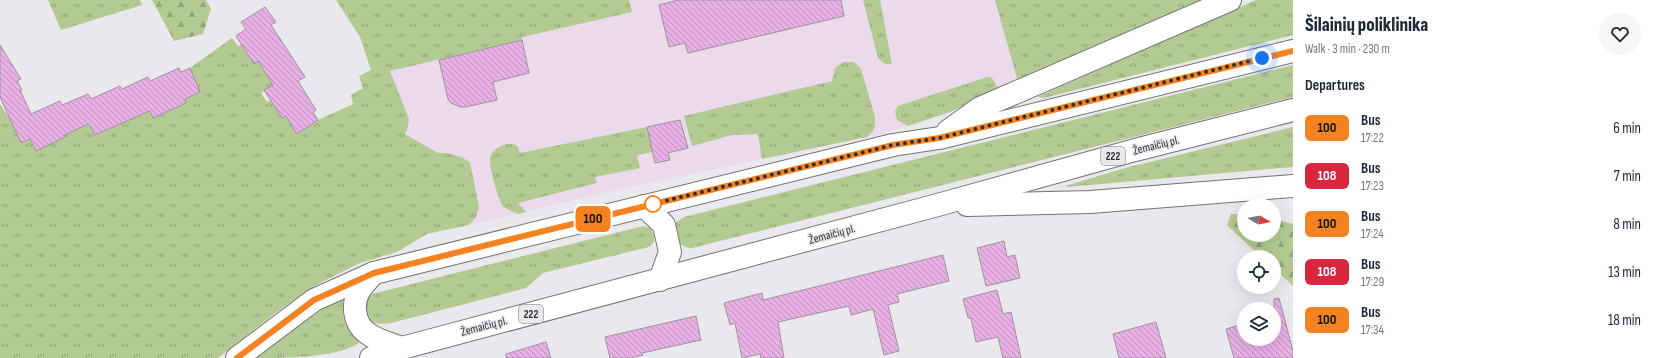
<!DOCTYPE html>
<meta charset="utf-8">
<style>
:root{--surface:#fff;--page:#f6f6f7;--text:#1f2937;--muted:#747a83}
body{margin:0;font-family:"Sofia Sans Condensed",sans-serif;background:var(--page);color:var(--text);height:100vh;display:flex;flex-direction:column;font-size:15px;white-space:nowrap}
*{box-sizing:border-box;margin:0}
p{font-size:13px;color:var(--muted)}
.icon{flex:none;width:22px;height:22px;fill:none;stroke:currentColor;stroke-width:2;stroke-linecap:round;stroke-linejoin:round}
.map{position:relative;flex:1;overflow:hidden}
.details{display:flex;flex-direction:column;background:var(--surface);width:360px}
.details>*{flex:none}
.badge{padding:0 8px;border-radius:6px;font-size:14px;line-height:26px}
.needle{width:26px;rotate:100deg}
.fabs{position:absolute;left:1237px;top:198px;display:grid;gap:8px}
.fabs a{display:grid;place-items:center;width:44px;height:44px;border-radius:50%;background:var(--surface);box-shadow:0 4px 16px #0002;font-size:20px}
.you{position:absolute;width:20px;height:20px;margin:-10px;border:3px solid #fff;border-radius:50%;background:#1a73e8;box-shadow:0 0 0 6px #1a73e833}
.map>.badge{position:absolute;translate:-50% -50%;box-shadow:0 0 0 2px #fff}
h2{padding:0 12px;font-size:15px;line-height:36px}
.round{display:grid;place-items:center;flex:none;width:42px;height:42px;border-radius:21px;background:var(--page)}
.summary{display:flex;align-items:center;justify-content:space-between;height:68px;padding:0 12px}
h1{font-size:19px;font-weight:800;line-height:30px}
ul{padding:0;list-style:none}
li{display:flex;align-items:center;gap:12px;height:48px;padding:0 12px}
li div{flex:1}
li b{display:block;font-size:15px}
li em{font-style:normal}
li .badge{min-width:44px;font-weight:700;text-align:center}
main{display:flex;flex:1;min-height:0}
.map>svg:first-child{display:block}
.commercial{fill:#eadaeb}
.grass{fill:url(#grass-tufts)}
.forest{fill:url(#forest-firs)}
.building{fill:url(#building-back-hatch);stroke:#999599}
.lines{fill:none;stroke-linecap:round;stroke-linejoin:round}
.major-casing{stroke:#747175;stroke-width:24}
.major{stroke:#fff;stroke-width:22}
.line-casing{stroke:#fff;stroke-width:9}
.line{stroke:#f58220;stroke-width:6}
.walk{stroke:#2e2d2f;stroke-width:4;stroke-dasharray:0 7.2}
.stop-dot{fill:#fff;stroke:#f58220;stroke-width:2}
.labels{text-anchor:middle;stroke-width:3;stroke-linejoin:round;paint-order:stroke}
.shield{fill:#ebe8ed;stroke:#676568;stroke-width:1}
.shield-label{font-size:11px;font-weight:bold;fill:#2e2d2f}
.street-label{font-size:12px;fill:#2e2d2f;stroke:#ebe8ed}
</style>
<main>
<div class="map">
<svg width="1293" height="358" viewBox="0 0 1293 358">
<defs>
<pattern id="grass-tufts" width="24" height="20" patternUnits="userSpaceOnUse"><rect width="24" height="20" fill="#b3ca93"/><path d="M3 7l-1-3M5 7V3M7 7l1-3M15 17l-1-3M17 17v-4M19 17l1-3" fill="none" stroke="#92a478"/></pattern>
<pattern id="forest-firs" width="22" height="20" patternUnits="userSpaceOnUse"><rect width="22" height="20" fill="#b3ca93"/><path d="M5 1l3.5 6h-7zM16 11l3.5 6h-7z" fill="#92a478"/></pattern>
<pattern id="building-back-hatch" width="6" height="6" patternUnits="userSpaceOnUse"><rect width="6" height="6" fill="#e9b0e6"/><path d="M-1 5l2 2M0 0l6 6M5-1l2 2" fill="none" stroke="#bd90bb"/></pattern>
</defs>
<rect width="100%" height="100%" fill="#ebe8ed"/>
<!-- commercial -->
<polygon class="commercial" points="629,0 1203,0 950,112 908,126 867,137 629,187 469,225 476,217 447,153 438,153 405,134 408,126 390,71 521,40 521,37 632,12"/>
<!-- grass -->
<g class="grass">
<polygon points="48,0 140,0 142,5 61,30"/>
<polygon points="336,0 629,0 632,12 522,37 522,40 390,71 409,119 408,126 405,134 438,153 447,153 461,157 470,162 479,207 476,217 469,225 427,234 397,252 360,263 314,286 274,314 218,358 0,358 0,104 10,119 21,143 30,139 36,150 65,137 64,135 89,124 95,135 127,121 149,108 153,118 186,103 185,99 200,92 190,68 232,38 238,46 242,44 255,63 258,61 273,85 261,93 267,102 271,100 282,118 286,116 297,133 318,120 353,104 351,95 363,88 359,76 371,70 360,37"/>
<polygon points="863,0 880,0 892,64 885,64 878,58"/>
<polygon points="995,0 1203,0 1018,82"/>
<polygon points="1256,0 1293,0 1293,35 1044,98 1037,97"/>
<polygon points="843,62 854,62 861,69 875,117 875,126 873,131 867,137 762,159 758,134 732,135 692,146 684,116 832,81 835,68"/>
<path d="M1293,65V97L692,248C681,248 668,236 676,223C677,221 681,219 684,217Z"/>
<polygon points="987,77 992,78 997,86 997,91 950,112 908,126 897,120 895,111 898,106"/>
<path d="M647,127L653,152L637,155L640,168L595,177L597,183L518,203L526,212L518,214L503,207C498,196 489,170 490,158C491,148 511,139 518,147C519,149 519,151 520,153Z"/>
<polygon points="1293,127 1293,167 1067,187 1065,186 1125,168"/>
<path d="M643,226L650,228L654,235V242L649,247L543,273L526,288L391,323C380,324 371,325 364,316L366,299L372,294Z"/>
<path d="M338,300L343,301C343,311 342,322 350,331C353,336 357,337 359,343C336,358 285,358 255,358L310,317Z"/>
</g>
<!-- forest -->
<g class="forest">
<polygon points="152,0 206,0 211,9 203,34 174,41"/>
<polygon points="1231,214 1244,214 1244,235 1274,235 1274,219 1293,224 1293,286 1274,268 1274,257 1261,257 1227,225"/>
</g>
<!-- building -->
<g class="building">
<polygon points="678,0 841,0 844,16 688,53 685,43 669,47 659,5"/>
<polygon points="265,7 276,22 271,25 305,77 298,81 316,110 313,112 318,120 297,134 286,116 282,118 264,90 273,85 258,61 254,64 236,36 246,29 241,22"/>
<polygon points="522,40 529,73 493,82 497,100 465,107 460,107 451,103 448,99 439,60"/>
<polygon points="0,45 21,79 17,81 22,90 20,90 31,114 60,101 62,105 88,94 91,99 120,86 122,89 148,77 150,81 179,68 181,72 190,68 200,92 185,99 186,103 153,118 150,111 95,135 89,124 64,135 65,137 36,151 30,139 21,143 0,97"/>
<polygon points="680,120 688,148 668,153 670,160 655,163 647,127"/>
<polygon points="1004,241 1007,257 1015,255 1020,278 986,286 977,248"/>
<polygon points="943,255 949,281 897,294 899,302 888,305 899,351 884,355 873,309 851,315 849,306 778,322 784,358 761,358 760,354 742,358 735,323 730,325 724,303 762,293 763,300"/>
<polygon points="997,290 1003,314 1011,312 1021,358 1003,358 998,337 976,342 971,318 968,318 963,299"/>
<polygon points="1279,298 1293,351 1293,358 1234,358 1226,329 1244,324 1244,339 1274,339 1274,299"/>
<polygon points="696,316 701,340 642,353 643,355 629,358 610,358 605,337"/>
<polygon points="1156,322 1166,358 1119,358 1113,334"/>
<polygon points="546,342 551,358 506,358 506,354"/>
</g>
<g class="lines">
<defs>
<g id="major">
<polyline points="948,131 980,108 1230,0"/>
<polyline points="967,205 1090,202 1293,186"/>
<polyline points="644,206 664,225 670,252 660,280"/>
<path d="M374,273C369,278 365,283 361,288C351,303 353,325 370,335C379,341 391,344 402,348"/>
<polyline points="237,358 314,300 374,273 893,145 939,138 1293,51"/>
<polyline points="371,358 402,348 934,206 1135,150 1293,110"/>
</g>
</defs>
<!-- major casing -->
<use href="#major" class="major-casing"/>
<!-- major -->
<use href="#major" class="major"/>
</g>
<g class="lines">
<defs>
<polyline id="line" points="237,358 314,300 374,273 893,145 939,138 1293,51"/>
</defs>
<!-- line casing -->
<use href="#line" class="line-casing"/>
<!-- line -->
<use href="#line" class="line"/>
<!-- walk -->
<polyline class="walk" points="653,204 893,145 939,138 1262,58"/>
</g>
<!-- markers -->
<circle class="stop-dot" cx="653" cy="204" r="8"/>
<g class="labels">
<!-- shield labels -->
<g class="shield">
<rect x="1101" y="147" width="24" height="18" rx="3"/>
<rect x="519" y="305" width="24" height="18" rx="3"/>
</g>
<g class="shield-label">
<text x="1113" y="160">222</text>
<text x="531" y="318">222</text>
</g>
<!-- street labels -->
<g class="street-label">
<text transform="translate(1156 145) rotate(-14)" y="4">Žemaičių pl.</text>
<text transform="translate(832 234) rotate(-15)" y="4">Žemaičių pl.</text>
<text transform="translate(484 326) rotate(-15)" y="4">Žemaičių pl.</text>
</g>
</g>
</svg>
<div class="fabs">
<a><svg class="needle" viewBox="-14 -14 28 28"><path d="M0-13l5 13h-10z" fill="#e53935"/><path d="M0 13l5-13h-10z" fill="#747a83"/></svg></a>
<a><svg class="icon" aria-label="locate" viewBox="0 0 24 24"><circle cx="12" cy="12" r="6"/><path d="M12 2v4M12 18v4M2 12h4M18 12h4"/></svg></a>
<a><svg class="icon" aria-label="layers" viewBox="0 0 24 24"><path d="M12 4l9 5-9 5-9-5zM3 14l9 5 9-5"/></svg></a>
</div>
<div class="you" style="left:1262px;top:58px"></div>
<b class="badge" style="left:593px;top:219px;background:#f58220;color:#111">100</b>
</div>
<section class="details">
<div class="summary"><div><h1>Šilainių poliklinika</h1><p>Walk · 3 min · 230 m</p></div><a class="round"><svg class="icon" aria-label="heart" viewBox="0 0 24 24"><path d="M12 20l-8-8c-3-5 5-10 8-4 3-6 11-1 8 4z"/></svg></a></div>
<h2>Departures</h2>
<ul>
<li><span class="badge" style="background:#f58220;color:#111">100</span><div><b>Bus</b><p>17:22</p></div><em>6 min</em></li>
<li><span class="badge" style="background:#d7263d;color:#fff">108</span><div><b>Bus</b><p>17:23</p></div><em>7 min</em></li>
<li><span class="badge" style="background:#f58220;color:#111">100</span><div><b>Bus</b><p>17:24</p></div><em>8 min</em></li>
<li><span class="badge" style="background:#d7263d;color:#fff">108</span><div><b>Bus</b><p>17:29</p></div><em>13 min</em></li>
<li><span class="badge" style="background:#f58220;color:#111">100</span><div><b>Bus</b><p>17:34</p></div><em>18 min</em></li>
</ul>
</section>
</main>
